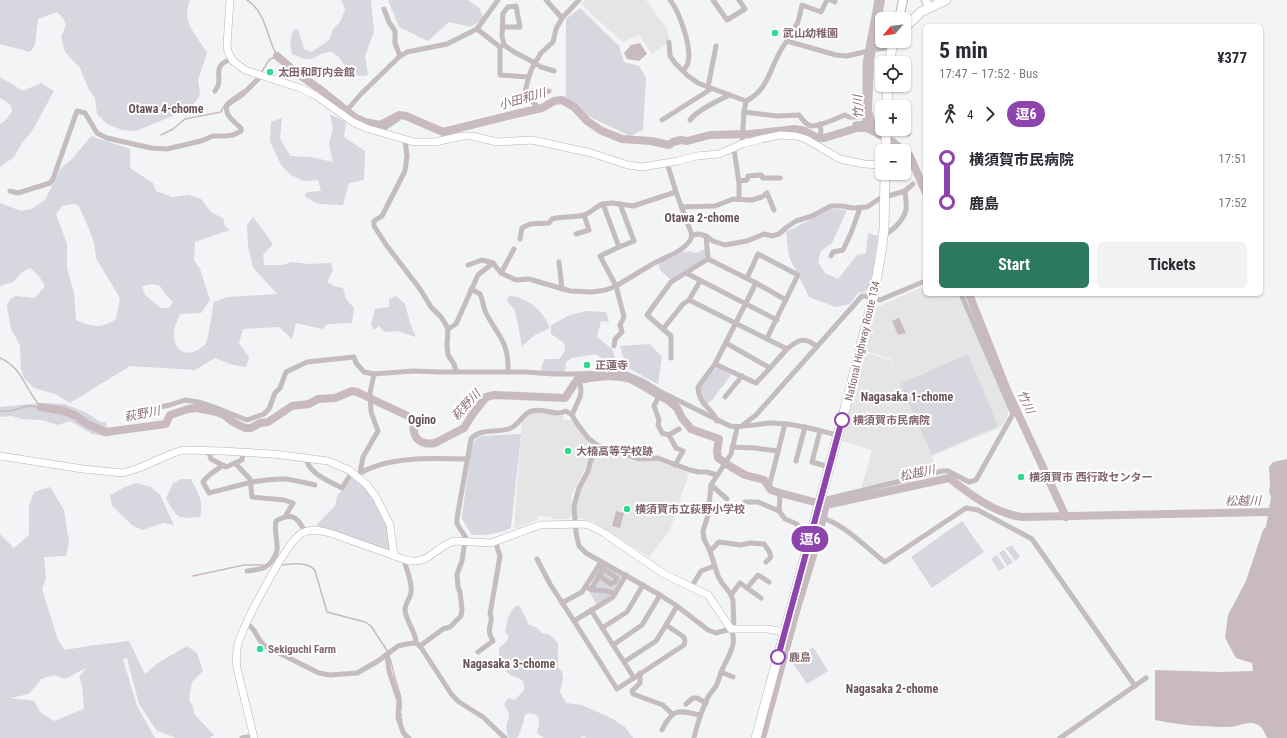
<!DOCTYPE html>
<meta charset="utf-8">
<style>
:root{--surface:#fff;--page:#f2f2f3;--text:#2b2b33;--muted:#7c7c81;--accent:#2c795d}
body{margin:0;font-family:"Roboto Condensed","Noto Sans JP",sans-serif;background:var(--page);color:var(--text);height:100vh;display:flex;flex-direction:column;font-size:15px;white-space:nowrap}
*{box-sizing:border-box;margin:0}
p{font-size:13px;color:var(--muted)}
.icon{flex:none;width:22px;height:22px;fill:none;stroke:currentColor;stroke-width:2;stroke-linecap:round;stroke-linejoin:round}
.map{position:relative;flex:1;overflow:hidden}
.panel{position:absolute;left:923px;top:24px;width:340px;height:272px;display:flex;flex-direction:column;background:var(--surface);border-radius:6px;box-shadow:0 1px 3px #0004}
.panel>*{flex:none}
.badge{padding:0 8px;border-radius:13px;font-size:14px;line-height:26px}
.needle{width:26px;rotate:242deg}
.fabs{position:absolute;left:875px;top:12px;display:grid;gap:8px}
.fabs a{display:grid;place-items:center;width:36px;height:36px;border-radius:6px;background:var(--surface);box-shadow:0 1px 3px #0004;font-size:20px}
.map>.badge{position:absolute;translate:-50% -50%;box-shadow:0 0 0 2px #fff}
.legs{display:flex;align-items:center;gap:6px;height:44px;padding:0 16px;font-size:13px}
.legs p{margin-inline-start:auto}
.headline{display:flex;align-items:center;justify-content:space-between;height:68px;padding:0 16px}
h1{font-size:22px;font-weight:700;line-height:30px}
.button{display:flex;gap:8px;margin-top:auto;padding:8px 16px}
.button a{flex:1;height:46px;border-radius:6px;background:var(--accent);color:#fff;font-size:16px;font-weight:700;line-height:46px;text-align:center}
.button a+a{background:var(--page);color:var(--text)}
ul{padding:0 16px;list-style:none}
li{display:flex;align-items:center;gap:14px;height:44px;font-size:15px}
li i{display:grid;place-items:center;width:6px;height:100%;margin:0 5px;background:currentColor}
li i::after{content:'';width:10px;height:10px;margin:-5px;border:3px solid;border-radius:50%;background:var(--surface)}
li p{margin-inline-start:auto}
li:first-child i{background:linear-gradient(#0000 50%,currentColor 0)}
li:last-child i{background:linear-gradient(currentColor 50%,#0000 0)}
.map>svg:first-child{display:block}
.built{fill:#e6e5e6}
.green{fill:#d6d7df;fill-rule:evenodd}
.water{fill:#c9bac0}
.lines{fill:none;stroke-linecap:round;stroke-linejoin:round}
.stream{stroke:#c9bac0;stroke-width:1.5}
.river{stroke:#c9bac0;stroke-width:8}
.secondary-casing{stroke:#bbb1b3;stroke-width:8}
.primary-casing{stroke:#b9b0b2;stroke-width:10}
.highway-casing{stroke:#b7b0b2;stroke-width:10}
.street{stroke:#c4bcbe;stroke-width:5}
.secondary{stroke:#fff;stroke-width:7}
.primary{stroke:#fff;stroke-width:8}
.highway{stroke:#fff;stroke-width:9}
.line-1-casing{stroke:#fff;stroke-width:9}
.line-1{stroke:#8e44ad;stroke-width:6}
.poi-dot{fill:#2ed990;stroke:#fff;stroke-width:1.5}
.stop-1-dot{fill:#fff;stroke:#8e44ad;stroke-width:2}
.labels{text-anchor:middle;stroke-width:4;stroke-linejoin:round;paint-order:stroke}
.poi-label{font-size:11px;font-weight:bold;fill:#82666c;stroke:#fff;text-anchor:start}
.street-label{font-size:11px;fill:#82666c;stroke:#fff}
.stop-label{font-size:11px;font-weight:bold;fill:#82666c;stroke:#fff;text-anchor:start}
.water-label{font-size:12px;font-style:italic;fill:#8c6c78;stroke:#fff}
.neighbourhood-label{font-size:12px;font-weight:bold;fill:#675358;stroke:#fff}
</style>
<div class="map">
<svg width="1287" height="738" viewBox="0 0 1287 738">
<rect width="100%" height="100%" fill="#f2f4f5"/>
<!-- built -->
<g class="built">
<polygon points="585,0 646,0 667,29 669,42 652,54 639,35 623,42 592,15 581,3"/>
<polygon points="925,286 925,294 959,294 1009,410 1007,418 1001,427 932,456 937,470 861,489 872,450 841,441 865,352 890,360 895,369 891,359 865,351 877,307"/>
<polygon points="535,412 564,414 563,420 572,420 589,443 591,449 586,467 572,494 571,503 572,515 568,519 553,519 551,517 538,516 537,520 514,529 522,420 527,416"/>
<polygon points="599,446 640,460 664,460 689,473 670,530 649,557 593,521 578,518 577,516 576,501 596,448"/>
</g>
<!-- green -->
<g class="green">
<path d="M0,0H190C189,4 187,9 187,13C186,26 201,42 207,53L198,80L200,94L198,99L187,110L136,131L122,130L107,124L97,114L95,98L88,88L80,68L65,52L61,37L66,25L63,18L57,12L38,19L35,45L30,52L0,44Z"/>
<polygon points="340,0 371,0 374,32 365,56 368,74 366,76 350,75 340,58 332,52 323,53 312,59 304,59 292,54 290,42 293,30 298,29 304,49 312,52 329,40 333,29 340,22 345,10 342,1"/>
<polygon points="388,0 468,0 479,8 484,18 471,27 449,22 428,41 399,27"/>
<polygon points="580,8 619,46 624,62 639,66 646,78 643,130 630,136 586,115 566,97 566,19"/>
<polygon points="0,77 23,91 41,83 54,91 32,131 22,143 14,157 0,167 0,124 6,120 12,111 10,104 0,98"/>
<polygon points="330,114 346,122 344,137 365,151 364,180 349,183 343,205 318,204 304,196 307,192 321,191 318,180 304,181 291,175 281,165 270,141 271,122 282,118 280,138 290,156 310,157 333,162 329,144 333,128"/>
<path d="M91,136L130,149V168L153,183L156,191L172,197L189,195L201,199L212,213L223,218L225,226L230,230L195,242L194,260L200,269L210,300L201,313L180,314C178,320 173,329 174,335C174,352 187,357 199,349C200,348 204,346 205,345C209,339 212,311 214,302L227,297L277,294L253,267L248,246L247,225L253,217L273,244L263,255L264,265H283L291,262L309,264L331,263L333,270L327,282L334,286L343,288L346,299L354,308L352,323L327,324L323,329L296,323L292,339L279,327L243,329L239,343L249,357L246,367L233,365L215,358L195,370L130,366L70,403L55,394L34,388L24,378L21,369L20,345L11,329L7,306L10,299L16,296L35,298L45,286L39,276L30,268L22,272L13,282L0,286V203L21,211L31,209L45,200L61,168L73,158ZM74,204L79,206L89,229L94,243L96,258L120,298L116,319C102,329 92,327 76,320L74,293L67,268V244L56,214L62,206ZM152,284L160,286L167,296L173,302L169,308H161L145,295L142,286Z"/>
<polygon points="831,209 847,210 832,243 821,251 818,262 825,273 838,279 857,255 866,253 868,233 878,236 871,285 865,292 858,293 850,304 836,307 809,297 789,257 786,232"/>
<polygon points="705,249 706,256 704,259 671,280 660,270 658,262 669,259 684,251 685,253 690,251 696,253"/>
<polygon points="396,296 405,304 410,323 416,337 397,331 385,332 379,326 374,330 371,324 375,309 389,307 389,299"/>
<path d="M513,296C531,300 543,311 550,328L535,335L522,346L515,310L507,301L508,297Z"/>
<polygon points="587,311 606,312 609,322 601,321 597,337 612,349 619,369 610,369 603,359 596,354 572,358 566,362 565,372 543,372 541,367 545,359 559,359 565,351 564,343 551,334 551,325 570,315"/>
<polygon points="650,344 662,357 658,384 626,367 620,346"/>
<polygon points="968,354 998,426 932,455 900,384"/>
<polygon points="717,367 731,375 712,400 707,404 702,399 700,387"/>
<polygon points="40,403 65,404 87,413 100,422 106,422 108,437 92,434 70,421 58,425 42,420 22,419 12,416 0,417 0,407"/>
<path d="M521,434L511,528C498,534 486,535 472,535L462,519V516L472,443L478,437L482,436Z"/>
<polygon points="353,476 375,499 388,525 391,552 316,525 335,506 337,496"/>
<path d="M181,479H191C198,493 204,501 200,517C176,519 177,518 166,498L173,483Z"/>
<polygon points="136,483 151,487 160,495 174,525 164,523 142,530 132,525 112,506 110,495 123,488"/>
<path d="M50,487L64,510L69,542L66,556L44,557L46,578L42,589L58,640L65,650L88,646L129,641L145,674L158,663L187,646L197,653L203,671L192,682L189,700L193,707L194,714L214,735L210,738H177L157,731L139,704L127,658L123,659L137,706L155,738H0V700L1,699H0V534L14,548L29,535V506L34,492ZM86,668L79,677L82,685L84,709L54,721L40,712L34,701L10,698L29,694L41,679L54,675L65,679Z"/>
<polygon points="962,521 984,552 932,588 911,557"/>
<polygon points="1012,545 1020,557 1015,561 1006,548"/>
<polygon points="1004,550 1013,562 1007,566 999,553"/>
<polygon points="997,555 1005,567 999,571 991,559"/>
<polygon points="602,564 623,576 611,595 597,605 588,590"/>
<path d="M517,605L521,608L529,625L536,627L542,633L550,635L558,643V667L562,672L563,679L560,692L566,703L582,705L611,718L625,727L633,738H586L583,736L580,738H544L537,733C540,722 542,711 526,714L524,718V721L518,737L517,738H509C506,732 506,729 507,722C508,720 509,718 509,715C509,708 499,705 509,698L515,700L524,690C525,675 517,680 509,674C500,667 499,658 499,648L505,643L509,637L505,632C507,622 508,612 517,605Z"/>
<polygon points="813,647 828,671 807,684 792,662"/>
</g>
<!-- water -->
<g class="water">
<polygon points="640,43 647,54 639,61 627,59 624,53 631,45"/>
<polygon points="899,318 906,333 898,335 892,321"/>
<path d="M1287,459V738H1267C1264,731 1262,725 1253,723C1246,722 1237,727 1229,727C1204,727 1179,725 1155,720V670L1219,672L1253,671L1252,663L1236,658L1225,638L1228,615L1246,581L1263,530L1266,527L1271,497L1269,491L1270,485L1269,467L1273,462Z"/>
<polygon points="616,511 624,513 620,528 612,526"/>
</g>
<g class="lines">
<!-- stream -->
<g class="stream">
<path d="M247,0C266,12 267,38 277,56L269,60L261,73"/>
<path d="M161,135L173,129L185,119L221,112C225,101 235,96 244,90"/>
<path d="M0,358C23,368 25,390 41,407"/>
<polyline points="0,411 10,411 28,406 41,407"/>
<path d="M280,565C291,564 309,561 315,571L327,612L365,622L371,626L388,652"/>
<polyline points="193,576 244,565 264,565"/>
<path d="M389,656C392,663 393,671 395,678C398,689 403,699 401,710"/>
<polyline points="401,714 402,724"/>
<polyline points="406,733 411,738"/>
</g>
<!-- river -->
<g class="river">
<polyline points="277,56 298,74 321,90 356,118 365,122 380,125 399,115 406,116 443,132 520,113 542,108 554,101 562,100 574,107 587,121 602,131 622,139 651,141 669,145 673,142 681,140 687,141 710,135 750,134 795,129 805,131 817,138 824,138 857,128 867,128 893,142 910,156 925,191"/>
<polyline points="873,130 868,110 870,60 881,0"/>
<polyline points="969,294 1007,390 1066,517"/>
<path d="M41,407L64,411L76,416L87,424L106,432L166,424L170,415L188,409L196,408L217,412L224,415L233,422L245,428H251L260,423L268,422L292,406L309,404L318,399L335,398L352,391L357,392L412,418C414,423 413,427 414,432C416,442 426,445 435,443L464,428L472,415L486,397L494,395L565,398L577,380C595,377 613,374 631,379L669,401L677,408L682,418L691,429L719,439L717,451L718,458L728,465L745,475L764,480L771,490L780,493L826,505"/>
<path d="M762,738L797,608L815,549L826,505L949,478C971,495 994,513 1022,517L1268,512"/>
</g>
<defs>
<g id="secondary">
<polyline points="230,0 227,45 228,52 233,61 245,70 300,88 315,95 353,122 366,128 414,142 435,142 462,136 472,136 497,142 532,140 591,153 628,165 642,167 678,161 697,156 719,154 742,144 761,139 780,135 796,136 806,139 840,159 864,164 882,165"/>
<polyline points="0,456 83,469 123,473 139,468 171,454 183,450 222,451 273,454 328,461 349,470 366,484 376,497 390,525 394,556"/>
<path d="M254,738L237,668C236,660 236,652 238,644C244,624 286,542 302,533C312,528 323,531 333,534L406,560C429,566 435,546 455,541L491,543L540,525L585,524L593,527L604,533L664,574L708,595L731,629H767L785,632"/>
</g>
<g id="primary">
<polyline points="926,0 929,8"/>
<polyline points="899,19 903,0"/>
</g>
<g id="highway">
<polyline points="904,28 921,12 946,0"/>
<polyline points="889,63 892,48 896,41"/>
<polyline points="887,107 888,85"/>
<polyline points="886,151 886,129"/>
<polyline points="756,738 846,405 873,298 881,253 884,229 885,173"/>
</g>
</defs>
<!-- secondary casing -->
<use href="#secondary" class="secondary-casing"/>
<!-- primary casing -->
<use href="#primary" class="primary-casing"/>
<!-- highway casing -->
<use href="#highway" class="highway-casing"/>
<!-- street -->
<g class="street">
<polyline points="546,0 562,18"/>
<path d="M670,0C679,11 692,47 688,62C688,65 685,68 684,70"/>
<polyline points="713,0 727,20 745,9 739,0"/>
<polyline points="831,0 835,2"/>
<polyline points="384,9 389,22 395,31 395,43 400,56"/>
<polyline points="503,27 520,27 516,6 508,7 503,13 502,36 504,45"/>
<polyline points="477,29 500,47 504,45 514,52 535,63 541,53 553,42 556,29 562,18 579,0"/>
<polyline points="787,41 798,22 802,5 821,12 827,0"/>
<polyline points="669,42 670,56 675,63 688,76 698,83 708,87 746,101 744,112 742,144"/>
<polyline points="500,47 500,75 528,77"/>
<polyline points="708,87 716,46"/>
<path d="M215,91C226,78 208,67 232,59"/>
<polyline points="527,96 549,91"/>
<path d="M746,101C772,88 770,61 787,41L836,55L847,56L877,49L892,48"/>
<path d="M536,105L525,93C527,82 529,72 535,63L541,67L554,71"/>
<path d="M744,112L777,116L799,115C802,119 805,124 811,126C818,127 838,118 845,115L849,117H858"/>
<polyline points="343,115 360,95 399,57 407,52 447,44 477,29 498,0"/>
<polyline points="662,120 711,89"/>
<path d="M690,120C697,110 718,101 729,95"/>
<polyline points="855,124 865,123 865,64 877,0"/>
<polyline points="899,129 908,134"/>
<polyline points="379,132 398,119"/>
<polyline points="405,140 407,156 405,171 382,216 374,221 374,226 387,246 420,289 431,307 441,317 446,325 448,329 447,345 448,355 454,364 456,371"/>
<polyline points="816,145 821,131 820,124"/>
<polyline points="734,149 739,183 739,199"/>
<polyline points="667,163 676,192 692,235 699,234 706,236 708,259"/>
<polyline points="739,181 747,180 748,176 761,175 763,178 780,178"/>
<path d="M10,191L18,193L50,183L53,179L77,111L85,113L97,133L107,138L151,148L167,149L201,141L213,136H225L233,135L241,131V128C234,121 224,116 227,105L242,95L261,76"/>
<path d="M676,192L633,206L613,203L603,204L619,247L600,256L616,286C628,279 639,272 651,265C662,258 690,250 692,235"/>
<polyline points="885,197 905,191 913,184"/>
<polyline points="681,207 715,206 733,199 752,200 762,197 767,193 774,210"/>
<polyline points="576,234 589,230 584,215"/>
<polyline points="706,236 713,241 725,245 747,241 764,234 772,236 779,234 787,227 796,221 812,216 831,206 842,206 853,208 867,207 885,195"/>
<path d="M883,236C893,230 903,221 906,210C907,204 905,196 905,191"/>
<path d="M520,239L522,228L530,224L549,223L552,219C563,216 573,218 584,215C591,213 596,206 603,204"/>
<polyline points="619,247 634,241 620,204"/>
<polyline points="831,256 833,252 843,250 851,233 860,208"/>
<path d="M708,259L671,282L647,315L663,329L683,304L689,300L787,349C798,340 804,336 816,346"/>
<path d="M708,259L756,283L715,364L698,387C699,406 711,406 717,421"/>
<polyline points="559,262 562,289"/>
<polyline points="468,265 482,260 493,263"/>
<polyline points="501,273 514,249"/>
<polyline points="686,273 777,320"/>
<polyline points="747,278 758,254 798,275 767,338"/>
<polyline points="756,283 786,300"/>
<path d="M471,289L480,294C483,300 483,307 486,313C498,336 509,342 508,371"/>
<polyline points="689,300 700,281"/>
<polyline points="448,329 456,324 478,275 493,263 501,273 516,280 529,279 570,291 592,292 606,290 616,286 624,317 620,325 622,332 615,339 614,346"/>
<polyline points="663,329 671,336 671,358"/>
<polyline points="726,343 770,368 787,349"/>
<polyline points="715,364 756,383 770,368"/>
<polyline points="661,392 654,406 659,420 658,425 662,433 669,435 676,448 683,451 675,465"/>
<polyline points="725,397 742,376"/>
<polyline points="135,412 170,405 185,400 198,402 214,407 247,420 264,414 269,409 275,393 280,388 286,372 307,362 354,357 356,363 364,372 374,374"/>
<polyline points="743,425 756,415 862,296 865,296 880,300 925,281"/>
<polyline points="820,431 812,462 829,467"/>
<polyline points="669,435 679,429"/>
<path d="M595,444L588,471L579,488L574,506L576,533L579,546L586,553L660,595L677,606L708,630L716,633L731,629C738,644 728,656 722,670C720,674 719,680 717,684C715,689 710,693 708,697C702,710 697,724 694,738"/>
<polyline points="732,447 755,448 778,451"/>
<polyline points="208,450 211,459 226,467 242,460 243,452"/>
<path d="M306,457C307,473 329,481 342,488L352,472"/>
<polyline points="796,461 805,427"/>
<polyline points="235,463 250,479 252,497 284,500 293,503 285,517"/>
<path d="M223,465C216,471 208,474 203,482L209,493C234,487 259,478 285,479C295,480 305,483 315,485"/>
<polyline points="360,473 363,457 378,431 371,412 370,393 374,374 413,371 439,372 526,372 554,374 579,374"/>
<path d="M359,474C387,456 435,458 467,459"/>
<path d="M717,475L707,472H699L690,470L658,458L639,459L597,445L588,438L576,422L572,415L580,397L581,391L579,374L622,372L645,382L661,392L730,426C741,428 757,424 770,423C793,423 816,430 838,435"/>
<polyline points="770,483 785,424"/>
<polyline points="711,485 727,499"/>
<polyline points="821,499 827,499 942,471 948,471 969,482 976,480 1013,414 961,294"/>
<polyline points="745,502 758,502 779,511 785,519 797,524 802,535 810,537"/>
<polyline points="779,511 780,496"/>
<path d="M816,516C843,522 864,546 885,562L966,508L978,510L1032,539L1135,686"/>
<path d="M468,541L457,524V518L471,439C480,428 496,433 508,429C519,427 522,413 532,411C543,408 548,413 557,413C560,413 563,412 566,411L572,415"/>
<polyline points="710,551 719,542 741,545 750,543 764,544 769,551 771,557 766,562"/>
<path d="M404,559C406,570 413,582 411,593C410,599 405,603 405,610C406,622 416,631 416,643"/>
<polyline points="537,559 550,584 574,621"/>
<path d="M247,571C252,570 258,570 263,568C270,566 278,554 277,546C277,537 274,529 276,521C292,512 298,517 305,532"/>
<polyline points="599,575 611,584 615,582 617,578 603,569"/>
<polyline points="626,575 613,597 574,621 617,689 684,645 685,641 684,637 666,625 677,606"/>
<polyline points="692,586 701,571 714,566"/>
<path d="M586,587C595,593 605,588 615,594"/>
<polyline points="747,588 758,575 769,582"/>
<polyline points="591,589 603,569 601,566"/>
<polyline points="731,595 740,583 761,598"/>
<polyline points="562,603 582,592 601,562"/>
<polyline points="591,610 613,645"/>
<path d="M247,624C256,628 257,640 265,646L319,673L330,675L357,673L378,661L398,646L406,644L416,643L420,646L452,695L459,702L483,717L505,738"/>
<polyline points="602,628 627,612 643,585"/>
<polyline points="734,630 733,600 730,593 722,583 718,576 710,551 704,539 703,531 708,515 711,485 731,454 737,428"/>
<polyline points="420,646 443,629 450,627 461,616 462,609 460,592 458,587 457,574 462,561 465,541"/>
<path d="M478,652L493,641C484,626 495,624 490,614L500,556L498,550L496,542"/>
<polyline points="387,654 389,671 399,701 398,718 403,732 407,738"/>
<polyline points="624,662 613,645 642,625 660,595"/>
<polyline points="721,672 733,677"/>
<polyline points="640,673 640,683 632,691 633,694 663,705 672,714"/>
<polyline points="634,678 624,662 656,641 666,625"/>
<polyline points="686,704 693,698 697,698 706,703"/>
<path d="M662,730C673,708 677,710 700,715"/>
<polyline points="242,738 253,736"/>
<polyline points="1060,738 1146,678"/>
</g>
<!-- secondary -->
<use href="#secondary" class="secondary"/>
<!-- primary -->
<use href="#primary" class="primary"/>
<!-- highway -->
<use href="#highway" class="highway"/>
</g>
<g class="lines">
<defs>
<polyline id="line-1" points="778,657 842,420"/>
</defs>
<!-- line-1 casing -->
<use href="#line-1" class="line-1-casing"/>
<!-- line-1 -->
<use href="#line-1" class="line-1"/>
</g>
<!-- markers -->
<g class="poi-dot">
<circle cx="775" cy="33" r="4"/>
<circle cx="270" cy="72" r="4"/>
<circle cx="587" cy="365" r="4"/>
<circle cx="568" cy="451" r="4"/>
<circle cx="1021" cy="477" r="4"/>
<circle cx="627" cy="509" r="4"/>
<circle cx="260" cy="649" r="4"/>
</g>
<g class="stop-1-dot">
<circle cx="842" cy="420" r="7"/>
<circle cx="778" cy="657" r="7"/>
</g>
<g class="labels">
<!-- poi labels -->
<g class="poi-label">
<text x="783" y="37">武山幼稚園</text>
<text x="278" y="76">太田和町内会館</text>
<text x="595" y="369">正蓮寺</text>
<text x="576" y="455">大楠高等学校跡</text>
<text x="1029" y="481">横須賀市 西行政センター</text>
<text x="635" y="513">横須賀市立荻野小学校</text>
<text x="268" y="653">Sekiguchi Farm</text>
</g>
<!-- street labels -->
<g class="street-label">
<text transform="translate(862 341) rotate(-77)" y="4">National Highway Route 134</text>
</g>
<!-- stop labels -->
<g class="stop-label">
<text x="853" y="424">横須賀市民病院</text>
<text x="789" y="661">鹿島</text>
</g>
<!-- water labels -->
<g class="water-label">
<text transform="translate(522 99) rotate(-16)" y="4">小田和川</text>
<text transform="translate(858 107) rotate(-92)" y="4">竹川</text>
<text transform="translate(1026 402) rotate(65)" y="4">竹川</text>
<text transform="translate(466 405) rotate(-47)" y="4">萩野川</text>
<text transform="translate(142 414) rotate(-11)" y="4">萩野川</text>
<text transform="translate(917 473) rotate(-12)" y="4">松越川</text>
<text transform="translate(1243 501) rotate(-1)" y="4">松越川</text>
</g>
<!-- neighbourhood labels -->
<g class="neighbourhood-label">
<text x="166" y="113">Otawa 4-chome</text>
<text x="702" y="222">Otawa 2-chome</text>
<text x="907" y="401">Nagasaka 1-chome</text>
<text x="422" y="424">Ogino</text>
<text x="509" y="668">Nagasaka 3-chome</text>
<text x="892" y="693">Nagasaka 2-chome</text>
</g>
</g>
</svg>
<div class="fabs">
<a><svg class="needle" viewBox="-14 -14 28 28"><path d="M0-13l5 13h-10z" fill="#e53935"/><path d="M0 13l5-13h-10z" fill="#7c7c81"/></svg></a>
<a><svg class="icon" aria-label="locate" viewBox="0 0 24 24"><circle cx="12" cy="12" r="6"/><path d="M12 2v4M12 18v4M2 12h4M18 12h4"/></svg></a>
<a>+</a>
<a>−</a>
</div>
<b class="badge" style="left:810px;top:539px;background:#8e44ad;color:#fff">逗6</b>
<section class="panel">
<div class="headline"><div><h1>5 min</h1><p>17:47 – 17:52 · Bus</p></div><b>¥377</b></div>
<div class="legs"><svg class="icon" aria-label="walk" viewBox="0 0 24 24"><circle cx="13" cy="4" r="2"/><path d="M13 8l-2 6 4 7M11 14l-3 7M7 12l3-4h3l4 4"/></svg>4<svg class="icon" aria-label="forward" viewBox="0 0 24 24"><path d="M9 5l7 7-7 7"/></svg><b class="badge" style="background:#8e44ad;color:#fff">逗6</b></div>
<ul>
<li><i style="color:#8e44ad"></i><b>横須賀市民病院</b><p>17:51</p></li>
<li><i style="color:#8e44ad"></i><b>鹿島</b><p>17:52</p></li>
</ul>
<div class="button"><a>Start</a><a>Tickets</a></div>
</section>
</div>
